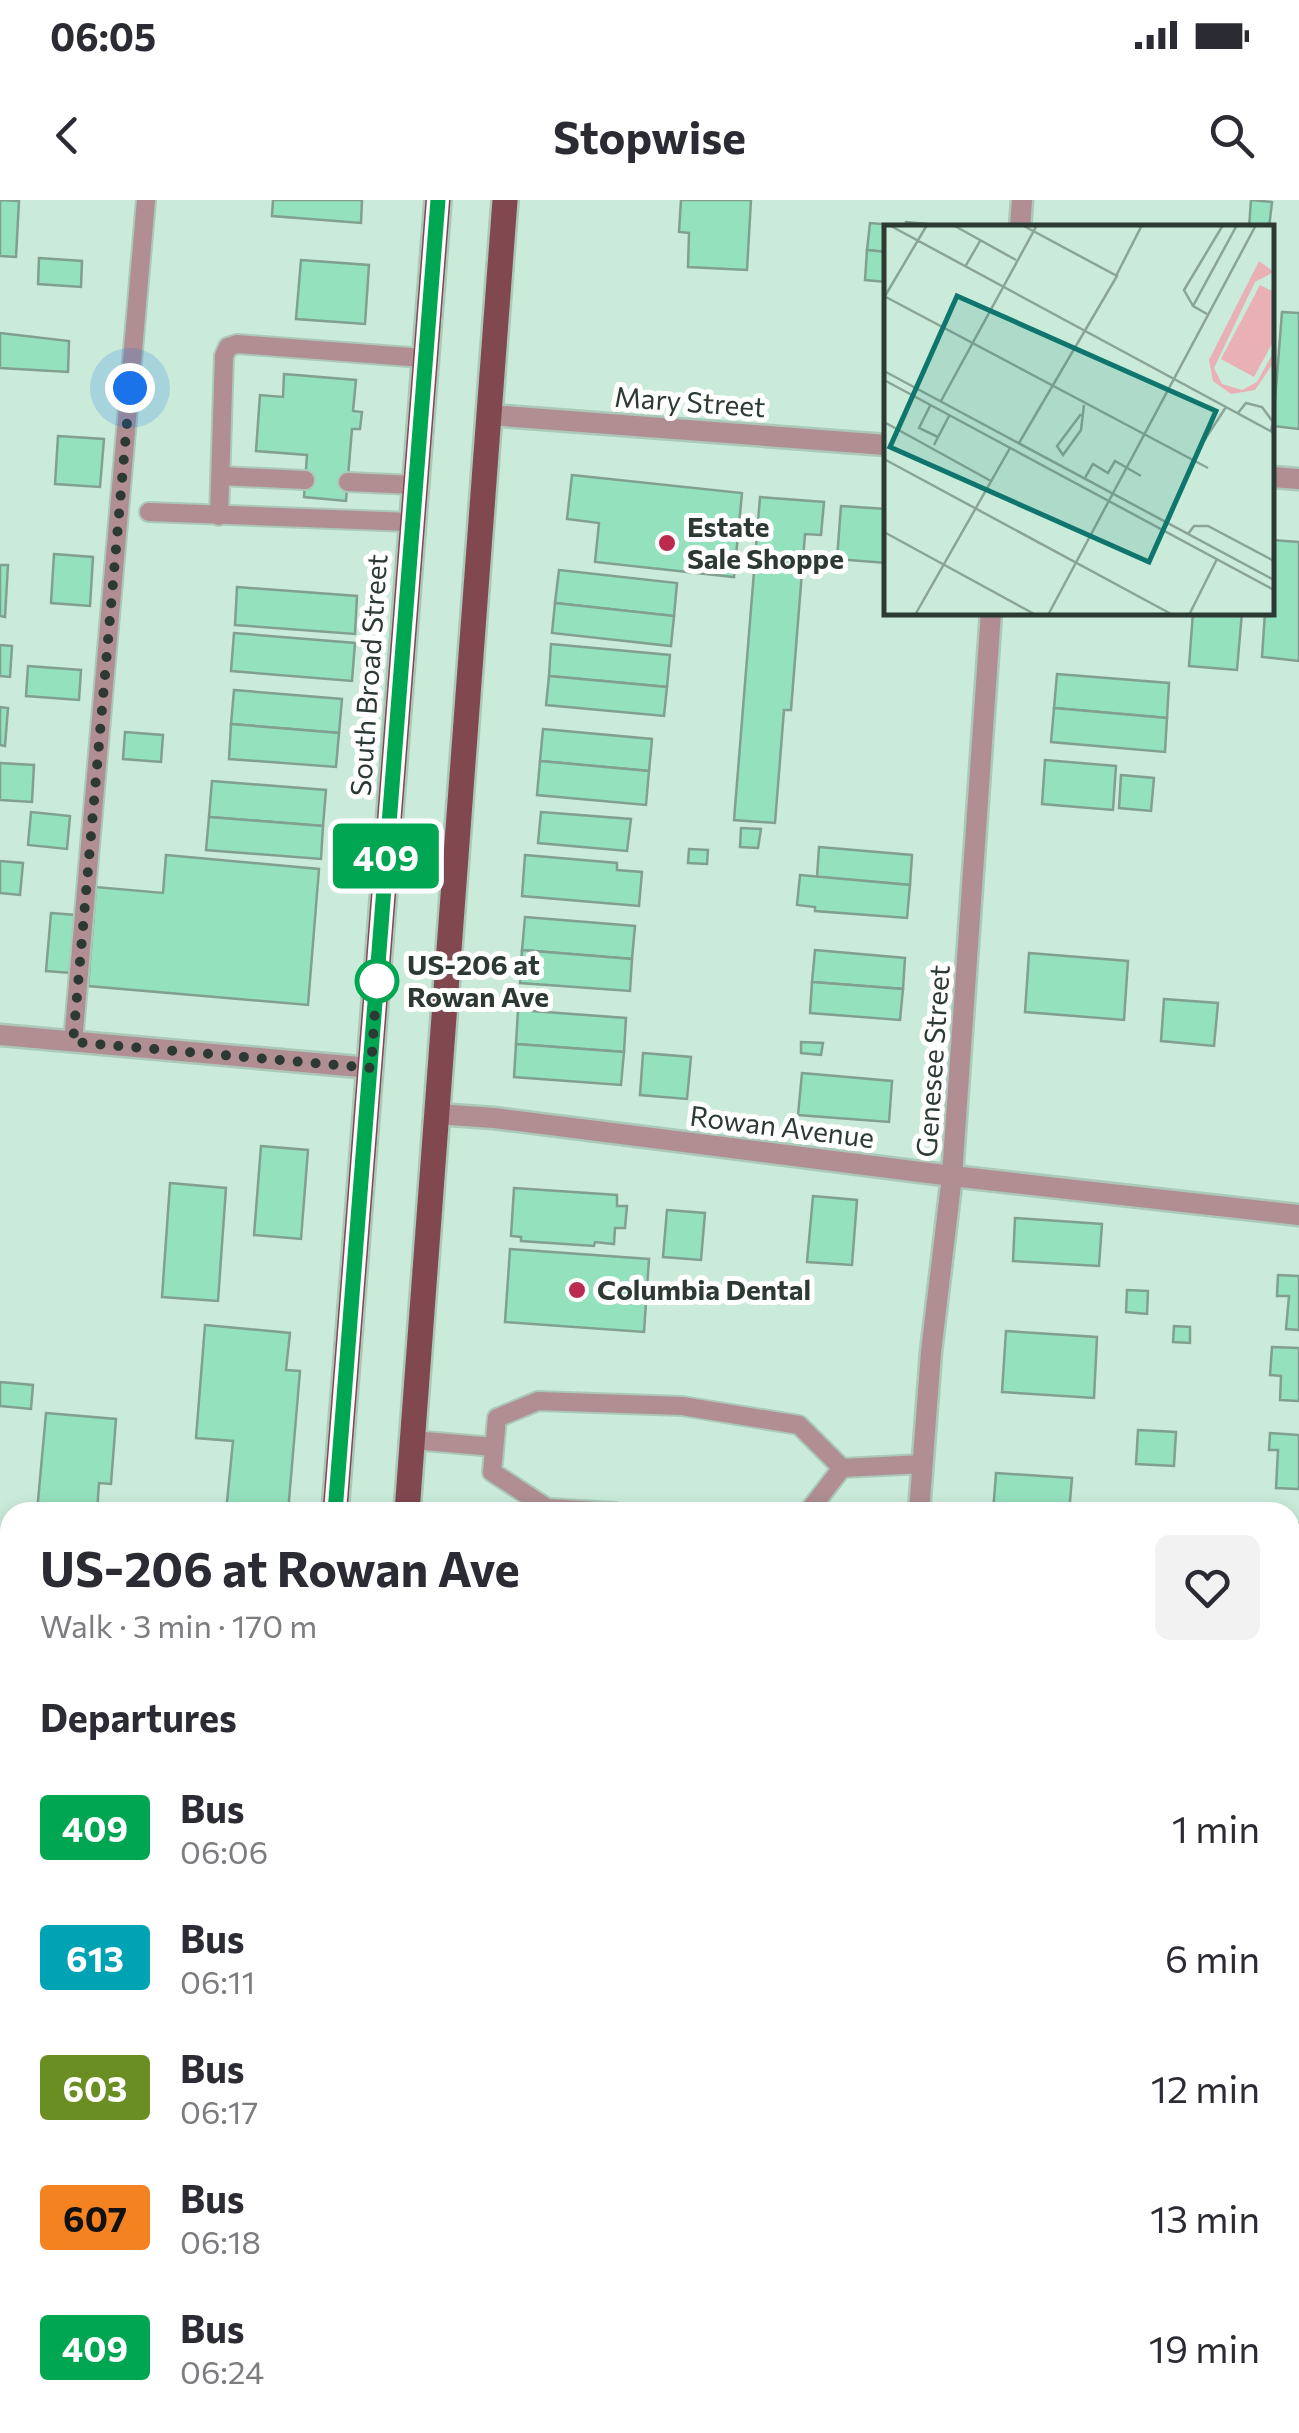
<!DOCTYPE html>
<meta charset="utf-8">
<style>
:root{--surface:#fff;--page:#f2f2f3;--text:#2b2b33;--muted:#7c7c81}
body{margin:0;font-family:Commissioner,sans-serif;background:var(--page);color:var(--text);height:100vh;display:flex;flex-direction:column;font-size:38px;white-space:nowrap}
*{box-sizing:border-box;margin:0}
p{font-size:32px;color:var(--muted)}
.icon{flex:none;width:55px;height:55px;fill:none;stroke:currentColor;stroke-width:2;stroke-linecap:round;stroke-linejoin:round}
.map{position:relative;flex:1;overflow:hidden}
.panel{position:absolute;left:0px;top:1302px;width:1300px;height:932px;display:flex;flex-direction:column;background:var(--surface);border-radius:30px 30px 0 0;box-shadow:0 5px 15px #0003}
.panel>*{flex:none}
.badge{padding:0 20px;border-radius:8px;font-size:35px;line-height:65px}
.you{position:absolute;width:50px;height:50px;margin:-25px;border:8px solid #fff;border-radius:50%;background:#1a73e8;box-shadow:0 0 0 15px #1a73e833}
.map>.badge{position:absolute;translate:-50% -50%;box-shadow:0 0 0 5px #fff}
h2{padding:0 40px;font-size:38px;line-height:90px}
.round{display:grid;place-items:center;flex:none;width:105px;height:105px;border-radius:15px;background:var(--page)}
.summary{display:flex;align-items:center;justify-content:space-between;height:170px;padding:0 40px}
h1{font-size:48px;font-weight:700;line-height:75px}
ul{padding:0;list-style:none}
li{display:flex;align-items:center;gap:30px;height:130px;padding:0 40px}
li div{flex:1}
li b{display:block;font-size:38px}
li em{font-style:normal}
li .badge{min-width:110px;font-weight:700;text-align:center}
.status{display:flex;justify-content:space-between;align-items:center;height:70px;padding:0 50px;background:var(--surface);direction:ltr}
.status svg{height:28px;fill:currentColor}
header{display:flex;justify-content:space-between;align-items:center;height:130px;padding:0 40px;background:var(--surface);font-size:45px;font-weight:700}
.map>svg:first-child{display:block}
.building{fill:#94e1bd;stroke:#81a090;stroke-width:2.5}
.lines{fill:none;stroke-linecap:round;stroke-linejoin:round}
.lane-casing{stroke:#abc8b9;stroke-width:22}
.street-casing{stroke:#abc8b9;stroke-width:25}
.secondary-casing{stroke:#abc8b9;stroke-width:25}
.primary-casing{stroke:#abc8b9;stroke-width:30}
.lane{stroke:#b08e91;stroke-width:18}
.street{stroke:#b08e91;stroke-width:20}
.secondary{stroke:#95666b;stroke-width:20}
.primary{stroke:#814850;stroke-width:25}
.line-casing{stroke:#fff;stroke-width:22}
.line{stroke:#00a651;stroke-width:15}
.walk{stroke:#2d3a34;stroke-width:10;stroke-dasharray:0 18}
.poi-dot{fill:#bb2b4f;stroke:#fff;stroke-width:4}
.stop-dot{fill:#fff;stroke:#00a651;stroke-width:5}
.labels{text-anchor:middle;stroke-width:10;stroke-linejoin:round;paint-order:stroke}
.street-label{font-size:28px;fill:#2d3a34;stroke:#fff}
.poi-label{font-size:28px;font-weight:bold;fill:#2d3a34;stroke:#fff;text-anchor:start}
.stop-label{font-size:28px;font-weight:bold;fill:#2d3a34;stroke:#fff;text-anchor:start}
.inset-road{fill:none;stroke:#8ba498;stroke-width:2.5}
.view{fill:#0f766e;fill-opacity:0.15;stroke:#0f766e;stroke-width:5}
.inset-edge{fill:none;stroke:#2d3a34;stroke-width:5}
</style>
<div class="status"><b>06:05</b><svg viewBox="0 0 49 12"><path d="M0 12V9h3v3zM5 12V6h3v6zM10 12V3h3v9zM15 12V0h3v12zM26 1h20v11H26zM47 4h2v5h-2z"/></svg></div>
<header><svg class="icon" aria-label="back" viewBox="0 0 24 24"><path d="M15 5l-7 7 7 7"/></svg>Stopwise<svg class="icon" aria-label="search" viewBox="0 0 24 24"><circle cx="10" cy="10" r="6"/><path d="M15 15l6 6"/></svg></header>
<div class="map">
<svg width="1299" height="2233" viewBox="0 0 1299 2233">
<rect width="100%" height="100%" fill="#caebda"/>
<!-- building -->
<g class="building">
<polygon points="0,0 19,1 16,57 0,56"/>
<polygon points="273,0 362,0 361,23 272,16"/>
<polygon points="681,0 751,0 747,70 688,67 689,33 679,32"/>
<polygon points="1251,0 1272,2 1269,28 1249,28"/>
<polygon points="906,22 959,27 959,28 886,28 886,52 867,50 870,23 906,26"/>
<polygon points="867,50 886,52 886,82 865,80"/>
<polygon points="39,58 82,61 81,87 38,84"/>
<polygon points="301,60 369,65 365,124 296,119"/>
<polygon points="1282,112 1299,113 1299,229 1273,226"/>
<polygon points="0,133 69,141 68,172 0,168"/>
<polygon points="284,174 356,180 353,211 362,212 360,229 352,229 346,301 304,297 307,255 256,251 260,195 283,197"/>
<polygon points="58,236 104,239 100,287 55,284"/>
<polygon points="572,275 742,293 734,377 595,362 599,323 567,319"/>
<polygon points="760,297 824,302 821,335 805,334 791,510 784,510 775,623 734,620"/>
<polygon points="841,306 886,309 886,363 837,359"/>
<polygon points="1272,340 1299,342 1299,461 1262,457 1265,412 1272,412"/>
<polygon points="54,354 93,357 90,406 51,403"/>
<polygon points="0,365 8,365 5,417 0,416"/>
<polygon points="559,370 677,383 674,416 555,403"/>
<polygon points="237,387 357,396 355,434 235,425"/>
<polygon points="555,403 674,416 671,446 552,433"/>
<polygon points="1193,412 1242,412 1237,470 1189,466"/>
<polygon points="234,433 355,443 352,481 231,471"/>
<polygon points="551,444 670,455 667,487 549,476"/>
<polygon points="0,445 12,446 10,477 0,476"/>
<polygon points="28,466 81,470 79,500 26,496"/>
<polygon points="1057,474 1169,483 1167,518 1054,508"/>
<polygon points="549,476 667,487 664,516 546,505"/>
<polygon points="234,490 342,499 339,533 231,524"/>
<polygon points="0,507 8,508 5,546 0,545"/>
<polygon points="1054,508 1167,518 1165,552 1051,542"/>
<polygon points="231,524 339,533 336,567 229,559"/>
<polygon points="543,529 652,539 649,571 540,561"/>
<polygon points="125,532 163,535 161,562 123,559"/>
<polygon points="1045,560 1116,566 1113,610 1042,604"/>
<polygon points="540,561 649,571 646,605 537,595"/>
<polygon points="0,563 34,565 32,602 0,600"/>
<polygon points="1121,575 1154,578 1151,611 1119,608"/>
<polygon points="212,581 326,590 323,626 209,617"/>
<polygon points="31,612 70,616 67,649 28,645"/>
<polygon points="541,612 631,619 627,651 538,643"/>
<polygon points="209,617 323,626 321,659 206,650"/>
<polygon points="741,628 761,629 758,648 740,647"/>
<polygon points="819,647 912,655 910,685 817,677"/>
<polygon points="689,649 708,650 707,664 688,663"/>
<polygon points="166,655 319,669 308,805 88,786 96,687 163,693"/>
<polygon points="525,655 617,663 617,670 642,672 639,706 522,696"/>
<polygon points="0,661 23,663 20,695 0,693"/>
<polygon points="800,675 910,685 907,718 815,711 815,707 797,705"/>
<polygon points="51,713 76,715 71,773 46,771"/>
<polygon points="525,717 635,726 632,759 522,750"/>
<polygon points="522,750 632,759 630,791 520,783"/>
<polygon points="815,750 905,758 903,789 812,782"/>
<polygon points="1029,753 1128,761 1124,820 1025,812"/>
<polygon points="812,782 903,789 900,820 810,813"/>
<polygon points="1164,799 1218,803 1214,846 1161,841"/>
<polygon points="518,810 626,818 624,852 516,844"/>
<polygon points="801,842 823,843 821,855 801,853"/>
<polygon points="516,844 624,852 621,885 514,877"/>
<polygon points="643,853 691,857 687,899 640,895"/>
<polygon points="802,873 892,881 889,922 798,915"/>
<polygon points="261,946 308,950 301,1039 254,1035"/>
<polygon points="170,983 226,988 218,1101 162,1097"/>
<polygon points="514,988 617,995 617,1006 627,1006 625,1028 615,1028 614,1044 595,1042 594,1046 521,1041 521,1037 511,1036"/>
<polygon points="813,996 857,1000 852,1065 807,1062"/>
<polygon points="667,1010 705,1013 701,1060 663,1057"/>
<polygon points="1015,1018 1102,1024 1099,1066 1013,1061"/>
<polygon points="510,1049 649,1059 644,1132 505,1122"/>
<polygon points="1278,1075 1299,1076 1299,1130 1286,1129 1289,1096 1277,1096"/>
<polygon points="1127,1090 1148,1091 1147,1114 1126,1112"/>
<polygon points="205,1125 290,1133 286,1170 300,1171 288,1312 226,1312 233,1241 196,1238"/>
<polygon points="1174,1126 1190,1127 1190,1143 1173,1142"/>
<polygon points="1006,1131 1097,1137 1094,1198 1002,1192"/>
<polygon points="1272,1147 1299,1148 1299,1201 1280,1200 1281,1176 1270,1175"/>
<polygon points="0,1182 33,1185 31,1209 0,1206"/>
<polygon points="46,1213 116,1219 111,1284 99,1283 97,1312 37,1312"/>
<polygon points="1138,1230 1176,1232 1174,1266 1136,1264"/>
<polygon points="1270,1233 1299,1235 1299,1289 1276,1288 1278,1250 1269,1250"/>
<polygon points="996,1273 1072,1278 1069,1312 993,1312"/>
<polygon points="1290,1322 1299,1323 1299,1376 1290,1375"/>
<polygon points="1290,1406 1299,1407 1299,1462 1290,1462"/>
<polygon points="1290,1494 1299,1495 1299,1547 1290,1546"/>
<polygon points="1290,1580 1299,1581 1299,1636 1290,1636"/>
<polygon points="1290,1665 1299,1666 1297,1721 1290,1720"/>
<polygon points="550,2225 710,2225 709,2233 549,2233"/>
</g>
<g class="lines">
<defs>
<g id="lane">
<polyline points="222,276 305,280"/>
<polyline points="348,282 414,285"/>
<polyline points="149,312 410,322"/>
<polyline points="219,316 224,156 228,147 237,144 423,158"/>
<polyline points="73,842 146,0"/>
<polyline points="413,1240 494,1247"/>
<polyline points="614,1312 547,1308 492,1272 497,1218 538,1201 682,1206 799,1225 842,1268 923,1264"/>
<polyline points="808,1312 842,1268"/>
<polyline points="991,2231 1011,2233"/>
<polyline points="1119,2233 1137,2233"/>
</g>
<g id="street">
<polyline points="1020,28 1022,0"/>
<polyline points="490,215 886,245"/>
<polyline points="1272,277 1299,279"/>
<polyline points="0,835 371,868"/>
<polyline points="436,914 494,918 952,976 1299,1015"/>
<polyline points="919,1312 931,1152 952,976 991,412"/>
<polyline points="866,2233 866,2225"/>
</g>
<g id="secondary">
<polyline points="0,1722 10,1723"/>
<polyline points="1290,1814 1299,1814"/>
</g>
<g id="primary">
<polyline points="335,1312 438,0"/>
<polyline points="407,1312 505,0"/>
<polyline points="269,2233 269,2225"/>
<polyline points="340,2233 341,2225"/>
</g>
</defs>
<!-- lane casing -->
<use href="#lane" class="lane-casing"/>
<!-- street casing -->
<use href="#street" class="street-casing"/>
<!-- secondary casing -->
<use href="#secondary" class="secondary-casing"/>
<!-- primary casing -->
<use href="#primary" class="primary-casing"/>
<!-- lane -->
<use href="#lane" class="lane"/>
<!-- street -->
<use href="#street" class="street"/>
<!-- secondary -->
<use href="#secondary" class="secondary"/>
<!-- primary -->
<use href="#primary" class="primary"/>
</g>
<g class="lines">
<defs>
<polyline id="line" points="335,1312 438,0"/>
</defs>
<!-- line casing -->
<use href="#line" class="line-casing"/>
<!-- line -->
<use href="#line" class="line"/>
<!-- walk -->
<polyline class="walk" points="130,188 73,842 371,868 377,781"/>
</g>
<!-- markers -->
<g class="poi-dot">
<circle cx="667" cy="343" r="10"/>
<circle cx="577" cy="1090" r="10"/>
</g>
<circle class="stop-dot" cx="377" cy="781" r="20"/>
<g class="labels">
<!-- street labels -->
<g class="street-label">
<text transform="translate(690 202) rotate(4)" y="10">Mary Street</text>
<text transform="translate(369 475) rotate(-86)" y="10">South Broad Street</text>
<text transform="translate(933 861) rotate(-86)" y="10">Genesee Street</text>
<text transform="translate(782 927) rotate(7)" y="10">Rowan Avenue</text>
</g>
<!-- poi labels -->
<g class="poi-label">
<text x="687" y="337">Estate<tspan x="687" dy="32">Sale Shoppe</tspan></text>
<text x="597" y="1100">Columbia Dental</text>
</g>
<!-- stop labels -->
<g class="stop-label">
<text x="407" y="775">US-206 at<tspan x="407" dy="32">Rowan Ave</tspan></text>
</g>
</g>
<!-- overview -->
<g transform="translate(884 25)">
<rect width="390" height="390" fill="#caebda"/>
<path d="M375,36L390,47L371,57L330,143L338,159L358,165L373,157L390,126V137L371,165L347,169L329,156L325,135ZM376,60L390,67V115L370,152L337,134Z" fill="#e9b0b6"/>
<path class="inset-road" d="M5,0L390,208M69,0L132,35M81,42L96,16M232,51L258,0M0,71L324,243M1,71L43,0M309,81L300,65L339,0M323,89L309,81L353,0M0,146L390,355M0,155L390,365M57,176L153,0M46,181L35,203L54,212M354,188L362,178L378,182L389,197L387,206M197,189L173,221L179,230L197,205L200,180M0,197L107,256M135,218L233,51L138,0M50,220L65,191M316,222L342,182M0,234L289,390M201,253L209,239L224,248L231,236L257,251M0,307L152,390M304,309L310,301H324L390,336M31,390L126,223M164,390L372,0M305,390L333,334"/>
<path class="view" d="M73,71L332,186L265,337L6,222Z"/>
<rect width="390" height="390" class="inset-edge"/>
</g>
</svg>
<div class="you" style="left:130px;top:188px"></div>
<b class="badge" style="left:386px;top:656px;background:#00a651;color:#fff">409</b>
<section class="panel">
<div class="summary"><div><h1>US-206 at Rowan Ave</h1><p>Walk · 3 min · 170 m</p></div><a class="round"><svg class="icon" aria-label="heart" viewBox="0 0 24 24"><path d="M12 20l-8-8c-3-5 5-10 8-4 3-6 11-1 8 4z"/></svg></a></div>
<h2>Departures</h2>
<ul>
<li><span class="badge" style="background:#00a651;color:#fff">409</span><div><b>Bus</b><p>06:06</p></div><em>1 min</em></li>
<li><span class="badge" style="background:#00a3b4;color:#fff">613</span><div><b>Bus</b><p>06:11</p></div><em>6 min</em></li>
<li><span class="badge" style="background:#6b8e23;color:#fff">603</span><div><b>Bus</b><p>06:17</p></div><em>12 min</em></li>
<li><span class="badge" style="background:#f58220;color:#111">607</span><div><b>Bus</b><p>06:18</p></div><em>13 min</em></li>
<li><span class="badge" style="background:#00a651;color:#fff">409</span><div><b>Bus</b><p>06:24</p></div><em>19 min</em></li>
</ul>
</section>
</div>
